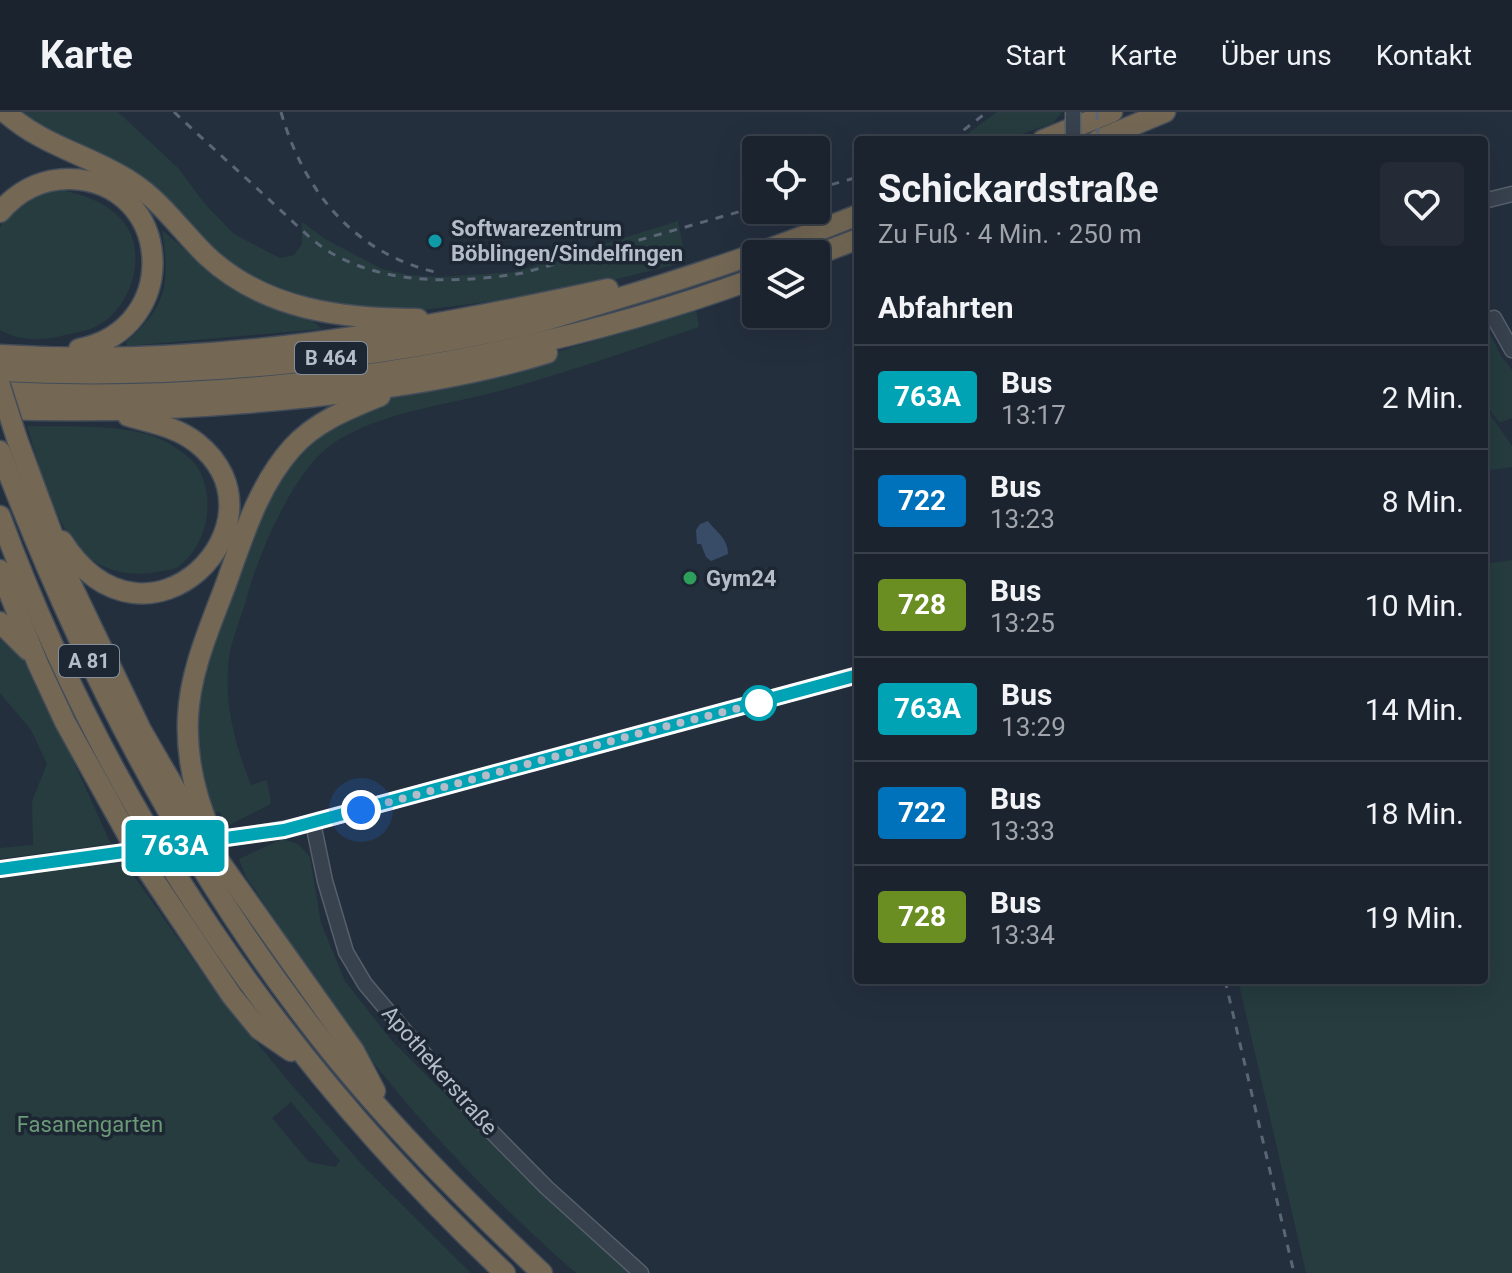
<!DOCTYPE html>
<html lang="de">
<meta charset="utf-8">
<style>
:root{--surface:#1b232e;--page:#242b36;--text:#f1f3f6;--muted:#a0a4aa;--line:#39404a}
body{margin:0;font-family:Roboto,sans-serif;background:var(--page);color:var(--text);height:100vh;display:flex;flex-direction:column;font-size:30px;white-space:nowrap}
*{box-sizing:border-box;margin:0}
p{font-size:26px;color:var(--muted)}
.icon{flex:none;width:44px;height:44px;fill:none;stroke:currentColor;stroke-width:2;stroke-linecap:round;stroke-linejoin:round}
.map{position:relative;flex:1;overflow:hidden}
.sheet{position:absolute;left:854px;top:24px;width:634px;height:848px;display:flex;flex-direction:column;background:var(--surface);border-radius:8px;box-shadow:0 8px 32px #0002,0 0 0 2px var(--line)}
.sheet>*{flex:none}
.badge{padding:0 16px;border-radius:6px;font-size:28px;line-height:52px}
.tools{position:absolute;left:742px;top:24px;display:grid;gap:16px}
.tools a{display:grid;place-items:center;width:88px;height:88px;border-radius:8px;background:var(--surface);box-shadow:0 8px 32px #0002,0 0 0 2px var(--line);font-size:40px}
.you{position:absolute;width:40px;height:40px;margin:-20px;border:6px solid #fff;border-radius:50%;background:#1a73e8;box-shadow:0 0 0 12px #1a73e833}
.map>.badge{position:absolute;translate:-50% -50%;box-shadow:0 0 0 4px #fff}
h2{padding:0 24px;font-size:30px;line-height:72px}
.round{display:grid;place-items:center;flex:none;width:84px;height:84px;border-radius:8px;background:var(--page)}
.overview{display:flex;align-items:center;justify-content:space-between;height:136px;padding:0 24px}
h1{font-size:38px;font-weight:700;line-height:60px}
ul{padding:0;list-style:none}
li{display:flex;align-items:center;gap:24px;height:104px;padding:0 24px;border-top:2px solid var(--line)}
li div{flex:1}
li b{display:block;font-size:30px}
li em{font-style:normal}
li .badge{min-width:88px;font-weight:700;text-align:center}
header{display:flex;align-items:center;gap:48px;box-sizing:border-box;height:112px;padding:0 40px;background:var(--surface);border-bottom:2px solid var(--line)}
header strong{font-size:38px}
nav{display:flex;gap:44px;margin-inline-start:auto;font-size:28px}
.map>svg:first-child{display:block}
.green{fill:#263c3f;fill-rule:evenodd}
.water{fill:#394c67}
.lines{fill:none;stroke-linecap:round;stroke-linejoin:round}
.minor-casing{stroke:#565f6c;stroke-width:17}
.highway-casing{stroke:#434c59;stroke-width:23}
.minor{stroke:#38414e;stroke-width:14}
.highway{stroke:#746855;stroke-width:20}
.rail{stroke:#5a6575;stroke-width:3;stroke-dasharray:8 8;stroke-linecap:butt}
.minor-bridge-casing{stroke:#565f6c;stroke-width:17;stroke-linecap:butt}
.highway-bridge-casing{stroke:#434c59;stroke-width:23;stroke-linecap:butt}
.minor-bridge{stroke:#38414e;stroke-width:14}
.highway-bridge{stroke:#746855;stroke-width:20}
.line-casing{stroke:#fff;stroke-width:18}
.line{stroke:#00a3b4;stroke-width:12}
.walk{stroke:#b4bcc9;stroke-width:8;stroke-dasharray:0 14.4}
.culture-dot{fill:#0f9aa8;stroke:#1d2633;stroke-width:3}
.leisure-dot{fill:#2e9e5b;stroke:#1d2633;stroke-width:3}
.stop-dot{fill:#fff;stroke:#00a3b4;stroke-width:4}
.labels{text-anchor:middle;stroke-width:7;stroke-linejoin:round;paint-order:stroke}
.shield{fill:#1d2633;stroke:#878f9c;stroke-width:2}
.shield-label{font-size:20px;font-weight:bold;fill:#b4bcc9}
.poi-label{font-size:22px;font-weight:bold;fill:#b4bcc9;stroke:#1d2633;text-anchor:start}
.street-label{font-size:22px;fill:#b4bcc9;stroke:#1d2633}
.park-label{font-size:22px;fill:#6b9a76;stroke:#1d2633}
</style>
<header>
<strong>Karte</strong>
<nav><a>Start</a><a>Karte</a><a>Über uns</a><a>Kontakt</a></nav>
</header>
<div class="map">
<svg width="1512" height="1161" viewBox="0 0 1512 1161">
<rect width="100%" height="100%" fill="#242f3e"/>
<!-- green -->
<g class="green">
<polygon points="13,0 118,0 178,56 205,92 234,122 280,146 294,143 302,132 302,110 325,127 382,157 409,163 439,165 514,160 678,109 686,150 609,169 495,189 422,198 337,196 256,171"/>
<polygon points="997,0 1062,0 1053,11 1005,28 959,28"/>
<path d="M47,76C75,79 111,89 127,115C147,147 129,200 95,215C86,219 74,221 65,223C43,229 19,229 0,218V115L12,97Z"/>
<path d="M162,118L217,165L247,183L314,210L322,217L127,234L126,230C168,193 170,171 162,118Z"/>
<path d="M696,198L699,215C634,237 569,260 503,278C449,293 377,300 331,333C293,360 259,441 247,485C241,507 229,532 228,555C225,596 236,635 251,673L267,668L271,692L227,714L220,700L209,702L193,646L197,566L255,404L297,337L367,292L470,266Z"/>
<polygon points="1485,213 1502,245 1512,258 1512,306 1500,311 1484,291"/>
<polygon points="1484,294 1512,334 1512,355 1484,359"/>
<path d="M27,314C68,315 135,310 170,332C179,338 193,347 198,356C216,387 208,432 179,454C175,458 168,458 162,459C133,466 99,460 79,436C50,401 40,356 27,314Z"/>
<polygon points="1512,448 1512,1161 1306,1161 1238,868 1484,868 1484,452"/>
<polygon points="0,518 22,544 37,569 111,732 0,747 0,736 33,733 32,689 47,652 31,618 0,581"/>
<path d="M282,727L298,732L310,745L321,811L345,869L392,929L504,1041L636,1161H576C498,1093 425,1018 362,936C321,881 285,821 246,765L239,747Z"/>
<path d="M124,750L220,886L290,971L367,1058L471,1161H0V763ZM291,990L340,1049L335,1055L309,1050L272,1006Z"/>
</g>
<!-- water -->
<path class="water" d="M708,409C716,420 728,426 728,442L711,449L706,445L701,432H697L696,418L700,412Z"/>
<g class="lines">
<defs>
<g id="minor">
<polyline points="1484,89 1512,82"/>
<polyline points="1494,206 1512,238"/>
<polyline points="313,711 325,769 346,840 365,872 481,1009 546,1075 641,1161"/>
<polyline points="230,726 300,714 858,563"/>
<polyline points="0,757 122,741"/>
</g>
<g id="highway">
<path d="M5,0C44,35 91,43 133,71C162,90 182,120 207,144C265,198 343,207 418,207"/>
<polyline points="1043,28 1112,0"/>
<polyline points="1098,28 1165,0"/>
<path d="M0,100C18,79 41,67 69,67C174,69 183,217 79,237"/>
<polyline points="816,143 858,127"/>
<path d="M0,243C207,256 407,221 608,177"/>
<path d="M0,259C174,268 348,251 518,215C548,209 577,198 606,190C691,165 776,136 858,103"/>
<path d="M0,280C249,293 522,252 756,166"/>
<path d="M0,297C103,301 206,296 309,285C390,276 469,265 547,241"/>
<polyline points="17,327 70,470 141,618 207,732 354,939 375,979"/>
<path d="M0,339C81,553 186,758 329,937C394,1018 467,1090 542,1161"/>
<path d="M0,404C108,697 278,947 505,1161"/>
<path d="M62,429C147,562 295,409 197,331C177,315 152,311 128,304"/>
<polyline points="0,458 38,552 65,610 146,756 232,884 259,917 291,939"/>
<polyline points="0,510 28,538"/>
<path d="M212,723C196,687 186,646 188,605C190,559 210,515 226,472C243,425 258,374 292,336C315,310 348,297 380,284"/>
</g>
</defs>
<!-- minor casing -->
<use href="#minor" class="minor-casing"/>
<!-- highway casing -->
<use href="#highway" class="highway-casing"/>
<!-- minor -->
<use href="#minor" class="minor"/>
<!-- highway -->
<use href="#highway" class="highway"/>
<!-- rail -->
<g class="rail">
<path d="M174,0C208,32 243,63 277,95C295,111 312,130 333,142C390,174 461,171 523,161L756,95"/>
<path d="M281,0C303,78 354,141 435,160"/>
<polyline points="1097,0 1098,28"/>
<polyline points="951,28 987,0"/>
<polyline points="816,77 858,65"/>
<polyline points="1225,868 1294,1161"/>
</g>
<defs>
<polyline id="minor-bridge" points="1073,0 1073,28"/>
<polyline id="highway-bridge" points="0,274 17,327"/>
</defs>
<!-- minor-bridge casing -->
<use href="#minor-bridge" class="minor-bridge-casing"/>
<!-- highway-bridge casing -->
<use href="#highway-bridge" class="highway-bridge-casing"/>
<!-- minor-bridge -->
<use href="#minor-bridge" class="minor-bridge"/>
<!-- highway-bridge -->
<use href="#highway-bridge" class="highway-bridge"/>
</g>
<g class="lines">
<defs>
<polyline id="line" points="0,757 284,718 858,563"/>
</defs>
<!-- line casing -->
<use href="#line" class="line-casing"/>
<!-- line -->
<use href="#line" class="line"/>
<!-- walk -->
<polyline class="walk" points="361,698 655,617 759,591"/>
</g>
<!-- markers -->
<circle class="culture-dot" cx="435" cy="129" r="8"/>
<circle class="leisure-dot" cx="690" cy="466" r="8"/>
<circle class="stop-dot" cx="759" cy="591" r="16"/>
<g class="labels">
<!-- shield labels -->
<g class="shield">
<rect x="295" y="230" width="72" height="32" rx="6"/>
<rect x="59" y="533" width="60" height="32" rx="6"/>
</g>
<g class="shield-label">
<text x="331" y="253">B 464</text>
<text x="89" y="556">A 81</text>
</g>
<!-- poi labels -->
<g class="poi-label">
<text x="451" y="124">Softwarezentrum<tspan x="451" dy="25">Böblingen/Sindelfingen</tspan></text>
<text x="706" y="474">Gym24</text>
</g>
<!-- street labels -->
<g class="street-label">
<text transform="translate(440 958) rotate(49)" y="8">Apothekerstraße</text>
</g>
<!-- park labels -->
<g class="park-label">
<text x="90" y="1020">Fasanengarten</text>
</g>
</g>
</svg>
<div class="tools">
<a><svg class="icon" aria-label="locate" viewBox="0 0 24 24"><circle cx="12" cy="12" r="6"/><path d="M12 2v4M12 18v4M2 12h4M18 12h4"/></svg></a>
<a><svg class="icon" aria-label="layers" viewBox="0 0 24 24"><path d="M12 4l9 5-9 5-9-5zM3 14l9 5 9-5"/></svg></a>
</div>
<div class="you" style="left:361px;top:698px"></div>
<b class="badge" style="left:175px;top:734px;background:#00a3b4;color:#fff">763A</b>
<section class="sheet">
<div class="overview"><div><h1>Schickardstraße</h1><p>Zu Fuß · 4 Min. · 250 m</p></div><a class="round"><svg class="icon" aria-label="heart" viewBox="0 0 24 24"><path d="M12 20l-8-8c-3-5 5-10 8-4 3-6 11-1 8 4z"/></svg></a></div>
<h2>Abfahrten</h2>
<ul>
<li><span class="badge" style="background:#00a3b4;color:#fff">763A</span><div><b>Bus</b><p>13:17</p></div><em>2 Min.</em></li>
<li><span class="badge" style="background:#0072bc;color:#fff">722</span><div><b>Bus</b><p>13:23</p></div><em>8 Min.</em></li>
<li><span class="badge" style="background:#6b8e23;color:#fff">728</span><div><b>Bus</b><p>13:25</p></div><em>10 Min.</em></li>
<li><span class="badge" style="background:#00a3b4;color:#fff">763A</span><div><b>Bus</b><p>13:29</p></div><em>14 Min.</em></li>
<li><span class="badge" style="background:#0072bc;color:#fff">722</span><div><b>Bus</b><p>13:33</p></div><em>18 Min.</em></li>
<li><span class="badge" style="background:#6b8e23;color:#fff">728</span><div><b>Bus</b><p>13:34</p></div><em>19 Min.</em></li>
</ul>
</section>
</div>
